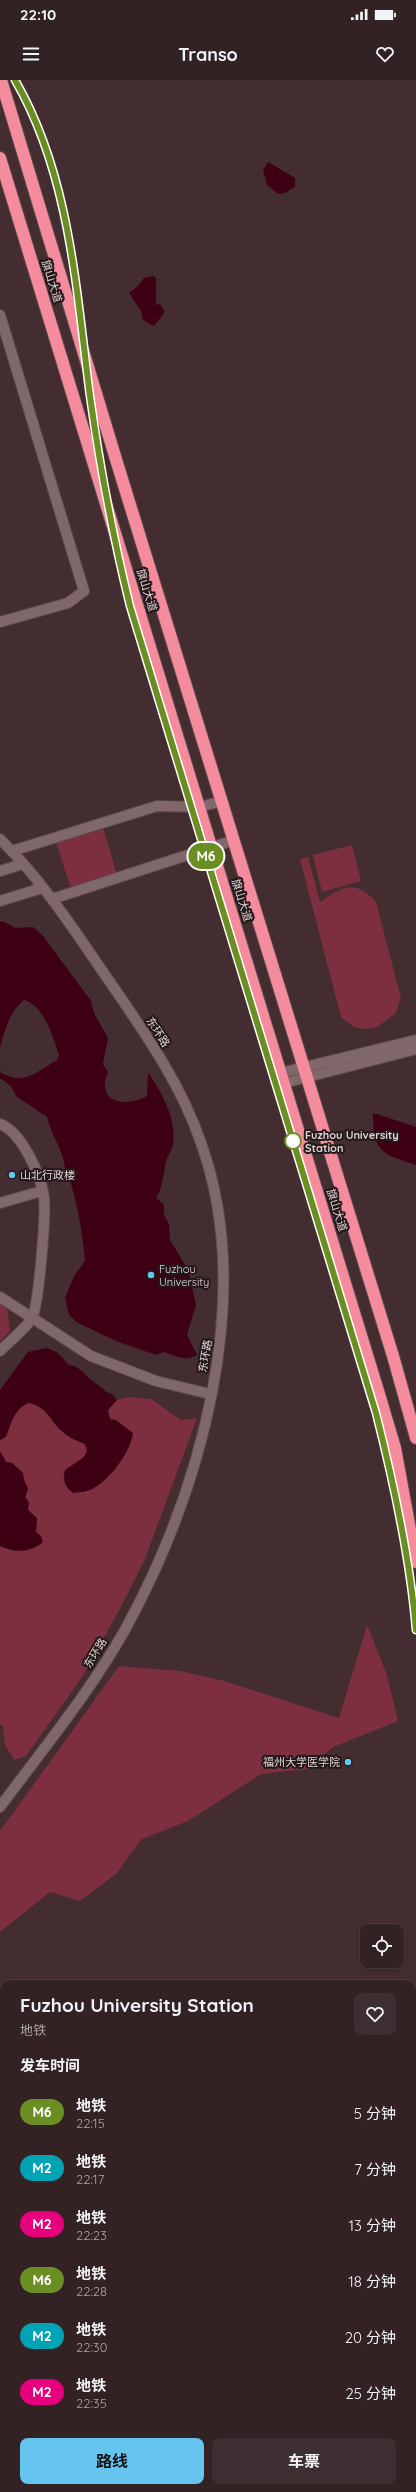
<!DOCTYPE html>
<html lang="zh">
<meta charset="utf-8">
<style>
:root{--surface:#322224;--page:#3d2f31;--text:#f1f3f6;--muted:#a8a4a6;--line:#4d3f41;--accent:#65c5ee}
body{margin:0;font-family:Quicksand,"Noto Sans SC",sans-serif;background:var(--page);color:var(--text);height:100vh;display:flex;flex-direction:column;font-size:15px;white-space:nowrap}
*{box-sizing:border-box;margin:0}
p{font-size:13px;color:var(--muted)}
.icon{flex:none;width:22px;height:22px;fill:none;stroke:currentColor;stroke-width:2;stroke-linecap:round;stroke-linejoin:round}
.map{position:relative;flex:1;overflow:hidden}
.side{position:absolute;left:0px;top:1900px;width:416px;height:512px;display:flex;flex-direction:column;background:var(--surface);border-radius:12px 12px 0 0;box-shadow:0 2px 6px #0003,0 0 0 1px var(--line)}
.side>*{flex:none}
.badge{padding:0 8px;border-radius:13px;font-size:14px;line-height:26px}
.controls{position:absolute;left:360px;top:1844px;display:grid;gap:8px}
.controls a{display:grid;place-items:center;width:44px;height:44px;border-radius:8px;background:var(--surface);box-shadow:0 2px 6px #0003,0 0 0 1px var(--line);font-size:20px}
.map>.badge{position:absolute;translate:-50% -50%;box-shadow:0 0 0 2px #fff}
h2{padding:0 20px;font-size:15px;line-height:36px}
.round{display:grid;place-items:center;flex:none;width:42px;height:42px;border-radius:8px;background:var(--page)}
.summary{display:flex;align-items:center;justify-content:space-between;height:68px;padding:0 20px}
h1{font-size:19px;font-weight:700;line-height:30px}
.primary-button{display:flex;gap:8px;margin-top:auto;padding:8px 20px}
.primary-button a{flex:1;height:46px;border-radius:8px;background:var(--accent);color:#111;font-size:16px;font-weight:700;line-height:46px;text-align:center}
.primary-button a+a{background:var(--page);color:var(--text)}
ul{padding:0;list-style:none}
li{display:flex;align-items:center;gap:12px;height:56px;padding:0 20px}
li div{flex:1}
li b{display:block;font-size:15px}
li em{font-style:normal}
li .badge{min-width:44px;font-weight:700;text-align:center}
.status{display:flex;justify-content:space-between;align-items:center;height:28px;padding:0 20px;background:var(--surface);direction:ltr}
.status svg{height:11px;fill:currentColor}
header{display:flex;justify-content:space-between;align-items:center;height:52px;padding:0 20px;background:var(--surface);font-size:18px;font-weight:700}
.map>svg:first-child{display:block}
.green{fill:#7d2f40}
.water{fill:#3e0013}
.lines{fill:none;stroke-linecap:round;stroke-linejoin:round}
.minor-casing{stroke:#5c4a4c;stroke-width:12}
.major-casing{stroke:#5c4a4c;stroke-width:12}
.highway-casing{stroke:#5c4a4c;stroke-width:14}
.minor{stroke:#80676a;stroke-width:10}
.major{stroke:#c67d89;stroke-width:10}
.highway{stroke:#f48c9d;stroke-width:12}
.line-casing{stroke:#fff;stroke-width:9}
.line{stroke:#6b8e23;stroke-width:6}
.stop-dot{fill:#fff;stroke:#6b8e23;stroke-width:2}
.poi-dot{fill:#65c5ee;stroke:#23181a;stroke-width:1.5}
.labels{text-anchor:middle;stroke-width:4;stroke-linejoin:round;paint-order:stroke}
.street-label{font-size:11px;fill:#e0d1d3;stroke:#23181a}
.stop-label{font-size:11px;font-weight:bold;fill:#e0d1d3;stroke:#23181a;text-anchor:start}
.poi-label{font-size:11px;fill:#e0d1d3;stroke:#23181a;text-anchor:start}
</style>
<div class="status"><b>22:10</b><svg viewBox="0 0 49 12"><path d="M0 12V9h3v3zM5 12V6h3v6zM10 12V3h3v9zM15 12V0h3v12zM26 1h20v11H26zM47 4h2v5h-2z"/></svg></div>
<header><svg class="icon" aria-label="menu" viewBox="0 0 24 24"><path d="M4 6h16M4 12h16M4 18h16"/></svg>Transo<svg class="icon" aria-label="heart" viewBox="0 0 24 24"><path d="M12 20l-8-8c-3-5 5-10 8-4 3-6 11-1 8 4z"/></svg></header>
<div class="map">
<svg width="416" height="2412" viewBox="0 0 416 2412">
<rect width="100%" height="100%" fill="#432d30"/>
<!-- green -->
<g class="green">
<polygon points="103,748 117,795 71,809 56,762"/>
<polygon points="352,765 361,801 322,812 313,775"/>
<path d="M308,777L320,822C341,807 356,799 376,822L401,918L395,934L377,947L364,949L354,947L341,937L300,779Z"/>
<polygon points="0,1224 7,1228 10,1251 0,1261"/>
<path d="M128,1317L151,1319L181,1340L197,1338L145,1479L123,1523L83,1596L26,1676L14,1680L5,1665L3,1647L0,1644V1466L13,1471L36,1452L37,1438C26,1431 24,1420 28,1409L24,1400L23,1393L12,1383L6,1382L0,1371V1360L6,1357C11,1343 14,1330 28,1322C49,1327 49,1341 63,1352C69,1358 78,1361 85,1364L87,1371L84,1377L65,1391L63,1399L101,1403L117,1385L108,1330L117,1320Z"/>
<polygon points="367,1545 387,1595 398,1641 333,1667 307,1689 261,1694 188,1741 142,1759 116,1794 80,1821 50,1812 0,1852 0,1751 119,1586 180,1591 224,1601 339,1638"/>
</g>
<!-- water -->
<g class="water">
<polygon points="268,82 295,98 295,107 285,113 278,114 267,105 263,90"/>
<polygon points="153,196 156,198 156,225 160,224 165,232 154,246 143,240 141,231 129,213 137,207 144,198"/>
<path d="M2,841L16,848L33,847L43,856L91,921L94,933L108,958L103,984L108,992C95,1023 126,1028 147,1016L148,993C162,1012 179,1043 172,1068C170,1073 167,1077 166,1082C163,1095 163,1107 156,1118L164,1125V1135L169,1144L170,1160L188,1190L196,1225L187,1255L197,1275C184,1282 177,1276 164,1272L156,1275L116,1261L78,1243L69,1235L65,1218L74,1196L85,1181C85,1166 74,1100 65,1091C65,1071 51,1056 47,1037L16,1016L11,1006L0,998V989L1,993C25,1006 36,992 57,980L59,975C53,957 44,925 24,920C9,932 5,950 0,967V842Z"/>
<path d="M373,1034H377L416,1047V1085C383,1074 373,1073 373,1034Z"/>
<path d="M47,1268L58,1273L69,1285C79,1286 82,1292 89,1298C95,1304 101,1305 106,1312L112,1314L117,1320L108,1330L110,1339L116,1340L133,1353C130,1373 111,1398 94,1408C88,1412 80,1412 73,1413C64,1406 63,1401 65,1390L84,1377L87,1371L85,1364C78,1361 69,1358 63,1352C49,1341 49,1327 28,1323C14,1330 11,1343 6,1357L0,1360V1310L28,1272Z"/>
<path d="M0,1371L6,1382L12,1383L23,1393L24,1400L28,1409L25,1417L29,1422L28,1430L37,1438L36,1452L41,1456L43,1462C29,1473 16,1473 0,1466Z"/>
<polygon points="4,2042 4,2134 0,2135 4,2160 4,2201 0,2205 0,2043"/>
</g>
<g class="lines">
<defs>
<g id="minor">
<polyline points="0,235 84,511 68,523 0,542"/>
<path d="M0,759C43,801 76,853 110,902C145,953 181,1004 201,1063C256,1217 201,1410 126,1548C91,1611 43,1669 0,1727"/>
<polyline points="12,771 157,726 200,727 222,721"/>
<polyline points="0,791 23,784"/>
<polyline points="52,819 234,760"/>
<polyline points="0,821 42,808"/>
<polyline points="280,993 416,960"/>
<polyline points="284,1003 416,969"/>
<path d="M0,1044C22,1052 41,1096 44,1117C46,1134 39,1224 32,1238C29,1245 7,1264 0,1271"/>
<polyline points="0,1123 42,1111"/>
<polyline points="0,1217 91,1276 156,1301 210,1314"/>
</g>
<g id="major">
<polyline points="412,2187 416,2186"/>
<polyline points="412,2203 416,2202"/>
<polyline points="0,2259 4,2259"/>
<polyline points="0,2275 4,2275"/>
</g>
<g id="highway">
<polyline points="1,0 118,386 393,1276 416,1358"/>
<polyline points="0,78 379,1314 395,1368 416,1482"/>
<polyline points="412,2170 416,2160"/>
<polyline points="412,2231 416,2235"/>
</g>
</defs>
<!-- minor casing -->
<use href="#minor" class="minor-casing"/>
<!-- major casing -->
<use href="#major" class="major-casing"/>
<!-- highway casing -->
<use href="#highway" class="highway-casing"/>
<!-- minor -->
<use href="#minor" class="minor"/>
<!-- major -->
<use href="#major" class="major"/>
<!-- highway -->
<use href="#highway" class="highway"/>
</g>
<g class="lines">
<defs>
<path id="line" d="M15,0C70,95 76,209 90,316C100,387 113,457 130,526L376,1333C394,1404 410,1477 416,1550"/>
</defs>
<!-- line casing -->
<use href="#line" class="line-casing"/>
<!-- line -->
<use href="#line" class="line"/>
</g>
<!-- markers -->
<circle class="stop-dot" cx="293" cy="1061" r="8"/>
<g class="poi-dot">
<circle cx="12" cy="1095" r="4"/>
<circle cx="151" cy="1195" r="4"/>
<circle cx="348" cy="1682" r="4"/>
</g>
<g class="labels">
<!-- street labels -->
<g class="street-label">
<text transform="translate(52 201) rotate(73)" y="4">旗山大道</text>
<text transform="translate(147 510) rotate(73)" y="4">旗山大道</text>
<text transform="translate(242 820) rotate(73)" y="4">旗山大道</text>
<text transform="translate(158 952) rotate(57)" y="4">东环路</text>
<text transform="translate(337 1130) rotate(73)" y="4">旗山大道</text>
<text transform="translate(205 1276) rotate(-80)" y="4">东环路</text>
<text transform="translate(95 1573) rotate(-58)" y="4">东环路</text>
</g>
<!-- stop labels -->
<g class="stop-label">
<text x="305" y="1059">Fuzhou University<tspan x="305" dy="13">Station</tspan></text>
</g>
<!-- poi labels -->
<g class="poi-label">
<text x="20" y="1099">山北行政楼</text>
<text x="159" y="1193">Fuzhou<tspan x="159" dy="13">University</tspan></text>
<text x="340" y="1686" text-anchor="end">福州大学医学院</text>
</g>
</g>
</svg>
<div class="controls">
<a><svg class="icon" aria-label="locate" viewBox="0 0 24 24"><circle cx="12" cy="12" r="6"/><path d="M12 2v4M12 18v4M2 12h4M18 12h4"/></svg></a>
</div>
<b class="badge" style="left:206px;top:776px;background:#6b8e23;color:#fff">M6</b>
<section class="side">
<div class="summary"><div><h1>Fuzhou University Station</h1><p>地铁</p></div><a class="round"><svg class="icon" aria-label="heart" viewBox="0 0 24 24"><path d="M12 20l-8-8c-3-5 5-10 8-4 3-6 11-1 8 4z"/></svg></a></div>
<h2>发车时间</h2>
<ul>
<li><span class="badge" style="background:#6b8e23;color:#fff">M6</span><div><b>地铁</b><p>22:15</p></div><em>5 分钟</em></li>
<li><span class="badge" style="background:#00a3b4;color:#fff">M2</span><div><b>地铁</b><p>22:17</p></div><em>7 分钟</em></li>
<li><span class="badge" style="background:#e6007e;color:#fff">M2</span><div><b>地铁</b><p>22:23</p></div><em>13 分钟</em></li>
<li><span class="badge" style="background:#6b8e23;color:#fff">M6</span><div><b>地铁</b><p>22:28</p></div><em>18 分钟</em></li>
<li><span class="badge" style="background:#00a3b4;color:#fff">M2</span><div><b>地铁</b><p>22:30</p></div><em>20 分钟</em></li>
<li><span class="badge" style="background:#e6007e;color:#fff">M2</span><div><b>地铁</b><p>22:35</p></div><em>25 分钟</em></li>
</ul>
<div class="primary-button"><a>路线</a><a>车票</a></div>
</section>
</div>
